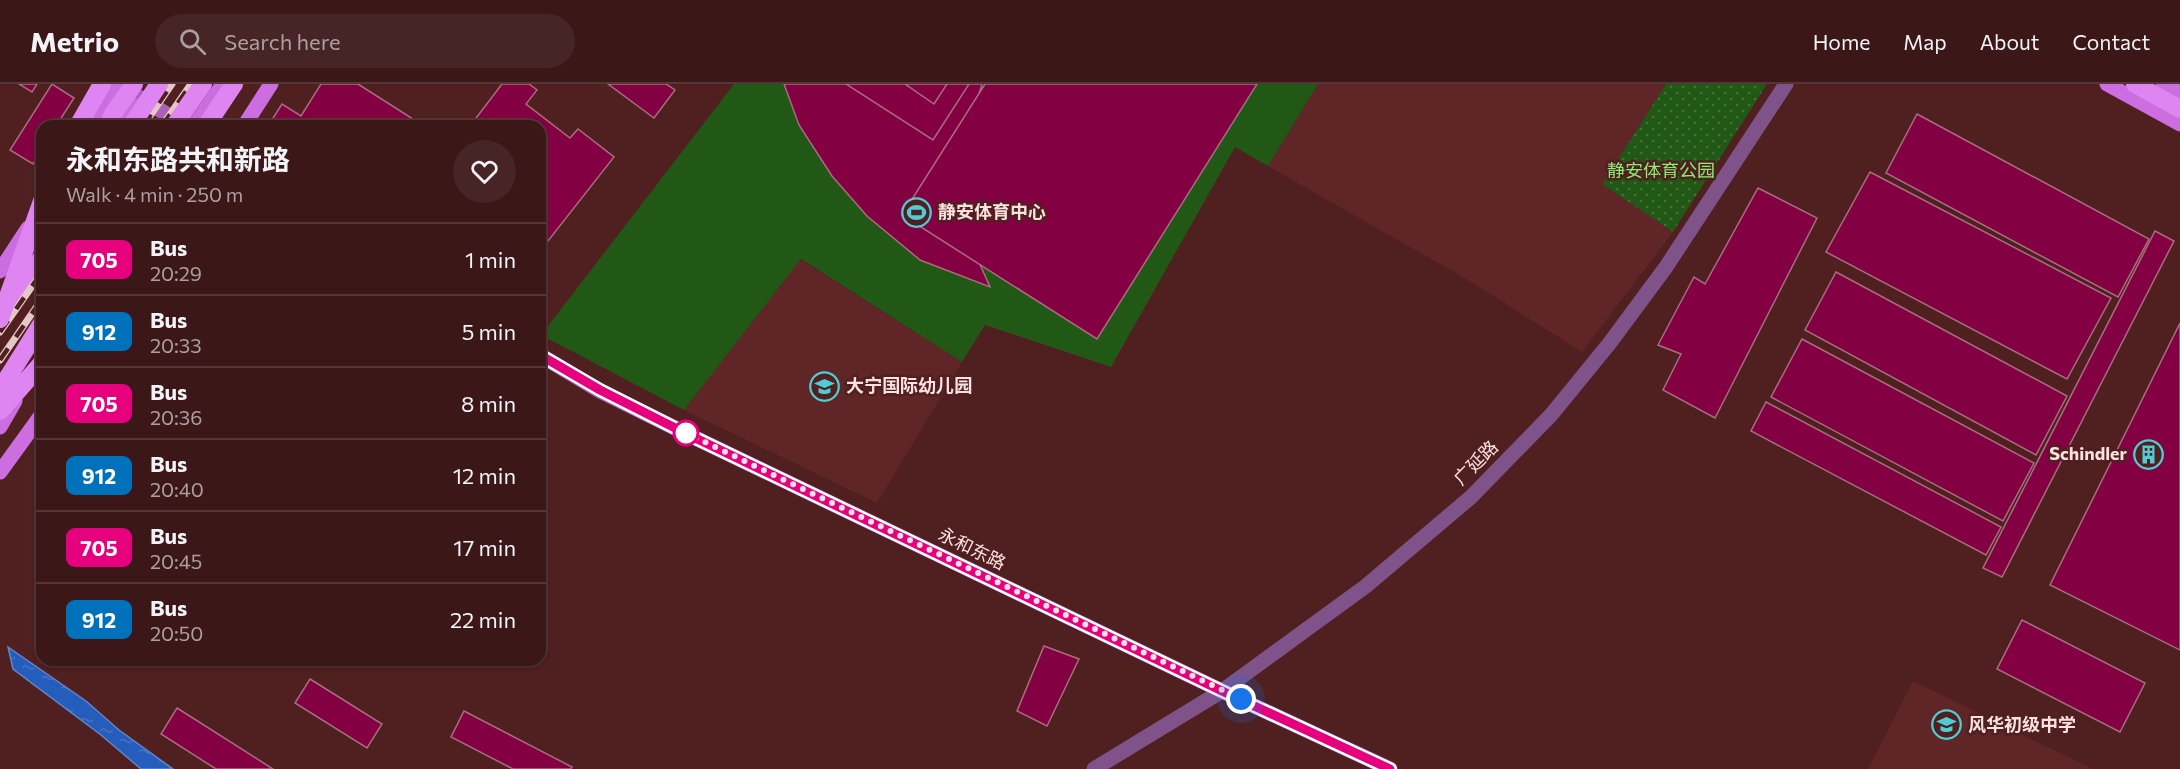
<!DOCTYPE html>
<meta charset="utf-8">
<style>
:root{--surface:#3c1718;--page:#472425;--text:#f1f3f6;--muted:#ac9fa2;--line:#553637}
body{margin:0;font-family:Commissioner,"Noto Sans SC",sans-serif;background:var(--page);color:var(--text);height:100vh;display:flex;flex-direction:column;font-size:22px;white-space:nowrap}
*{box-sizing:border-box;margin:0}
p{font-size:20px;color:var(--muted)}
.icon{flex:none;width:33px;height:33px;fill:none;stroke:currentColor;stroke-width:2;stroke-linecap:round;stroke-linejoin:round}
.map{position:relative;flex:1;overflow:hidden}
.details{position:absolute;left:36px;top:36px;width:510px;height:546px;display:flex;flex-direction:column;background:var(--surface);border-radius:18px;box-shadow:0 2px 4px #0004,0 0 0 2px var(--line)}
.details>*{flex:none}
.badge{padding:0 12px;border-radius:9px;font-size:21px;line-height:39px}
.you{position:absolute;width:30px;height:30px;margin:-15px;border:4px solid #fff;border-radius:50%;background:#1a73e8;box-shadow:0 0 0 9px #1a73e833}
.map>.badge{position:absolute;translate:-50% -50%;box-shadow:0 0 0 3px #fff}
.round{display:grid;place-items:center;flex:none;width:63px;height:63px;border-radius:32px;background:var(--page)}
.overview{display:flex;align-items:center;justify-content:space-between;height:102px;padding:0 30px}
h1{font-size:28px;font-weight:700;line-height:45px}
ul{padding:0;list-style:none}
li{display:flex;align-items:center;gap:18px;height:72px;padding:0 30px;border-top:2px solid var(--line)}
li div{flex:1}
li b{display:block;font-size:22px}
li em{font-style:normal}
li .badge{min-width:66px;font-weight:700;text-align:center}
header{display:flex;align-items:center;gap:36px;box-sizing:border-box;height:84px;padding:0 30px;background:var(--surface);border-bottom:2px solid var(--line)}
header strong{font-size:28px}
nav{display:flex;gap:33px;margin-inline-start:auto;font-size:21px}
.search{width:420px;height:54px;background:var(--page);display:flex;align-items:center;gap:15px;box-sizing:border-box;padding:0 21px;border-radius:33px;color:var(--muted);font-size:22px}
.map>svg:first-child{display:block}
.built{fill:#5f2527}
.grass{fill:url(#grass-dots)}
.pitch{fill:#215816}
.water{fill:url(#water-ripples);stroke:#6685c7;stroke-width:1.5}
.building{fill:#830042;stroke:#a66e7e;stroke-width:1.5}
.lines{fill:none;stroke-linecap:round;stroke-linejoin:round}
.street{stroke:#7f5289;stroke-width:15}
.secondary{stroke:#ab61ba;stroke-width:15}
.primary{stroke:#cc6de0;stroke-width:15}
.highway{stroke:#df85f2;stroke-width:18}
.rail-casing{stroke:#e5c7c6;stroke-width:7}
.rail{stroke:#501f20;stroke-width:4.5;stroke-dasharray:14;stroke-linecap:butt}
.highway-bridge{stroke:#df85f2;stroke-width:18}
.line-casing{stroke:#fff;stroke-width:14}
.line{stroke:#e6007e;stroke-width:9}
.walk{stroke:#fce1e0;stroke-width:6;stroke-dasharray:0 10.8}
.stop-dot{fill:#fff;stroke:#e6007e;stroke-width:3}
.labels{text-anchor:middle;stroke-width:5;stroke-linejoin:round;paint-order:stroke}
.park-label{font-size:18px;fill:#86ef72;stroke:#501f20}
.poi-label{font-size:18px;font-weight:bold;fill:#fce1e0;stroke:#501f20;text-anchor:start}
.street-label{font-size:18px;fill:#fce1e0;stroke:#501f20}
</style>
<header>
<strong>Metrio</strong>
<div class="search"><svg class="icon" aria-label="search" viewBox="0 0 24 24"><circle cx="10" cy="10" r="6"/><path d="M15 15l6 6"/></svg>Search here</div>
<nav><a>Home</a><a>Map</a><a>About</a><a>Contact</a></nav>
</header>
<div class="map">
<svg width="2180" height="685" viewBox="0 0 2180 685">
<defs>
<pattern id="grass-dots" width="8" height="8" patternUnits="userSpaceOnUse" patternTransform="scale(1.5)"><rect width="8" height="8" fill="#215816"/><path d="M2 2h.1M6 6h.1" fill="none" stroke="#427038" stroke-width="1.8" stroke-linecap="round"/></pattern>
<pattern id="water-ripples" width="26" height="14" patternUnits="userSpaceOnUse" patternTransform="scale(1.5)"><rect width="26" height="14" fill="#255dbc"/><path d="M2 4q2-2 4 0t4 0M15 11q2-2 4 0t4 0" fill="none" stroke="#4674c5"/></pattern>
</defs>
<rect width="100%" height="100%" fill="#501f20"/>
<!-- built -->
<g class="built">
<polygon points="1318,0 1666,0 1602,100 1673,148 1582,268 1466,195 1268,82"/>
<polygon points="800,175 962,278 877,419 684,326"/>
<polygon points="1913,597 2093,685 1868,685"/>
</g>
<!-- grass -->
<polygon class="grass" points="1666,0 1767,0 1673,148 1602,100"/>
<!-- pitch -->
<polygon class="pitch" points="734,0 1318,0 1268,82 1235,63 1111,283 985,241 962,278 801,175 684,326 541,251"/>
<!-- water -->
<polygon class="water" points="8,563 86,617 119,646 173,685 141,685 101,651 13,585"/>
<!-- building -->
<g class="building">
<polygon points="19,0 37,0 32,8"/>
<polygon points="52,0 74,14 56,42 42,42 42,65 33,80 10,66"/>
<polygon points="321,0 358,0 424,42 268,42 282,20 301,32"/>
<polygon points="502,0 529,0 537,6 526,20 570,54 578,45 614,73 548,157 540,150 540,42 470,42"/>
<polygon points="608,0 666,0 675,6 654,34"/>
<polygon points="784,0 982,0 951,103 958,131 990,203 920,176 867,132 832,92 799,41"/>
<polygon points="846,0 969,0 933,56"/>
<polygon points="905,0 947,0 934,20"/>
<polygon points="985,0 1257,0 1097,255 902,131"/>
<polygon points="1917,30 2149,155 2118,213 1886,89"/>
<polygon points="1870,88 2111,214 2067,295 1826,168"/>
<polygon points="1758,104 1817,134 1715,334 1663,306 1681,270 1658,261 1694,193 1705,200"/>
<polygon points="2155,147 2174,157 2002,493 1983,484"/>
<polygon points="1836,188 2067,312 2036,371 1805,246"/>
<polygon points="2180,239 2180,566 2050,501"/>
<polygon points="1802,255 2034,379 2003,437 1771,313"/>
<polygon points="1766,318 2001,443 1986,471 1751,347"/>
<polygon points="2022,536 2145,599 2120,648 1997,585"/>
<polygon points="1044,562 1079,575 1047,642 1017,627"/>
<polygon points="310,595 382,640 367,664 295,619"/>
<polygon points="177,624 273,685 216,685 161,650"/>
<polygon points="464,627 572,683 571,685 513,685 451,653"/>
</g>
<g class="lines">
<!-- street -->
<polyline class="street" points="1094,685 1222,607 1366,502 1471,413 1551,331 1609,260 1666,183 1786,0"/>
<!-- secondary -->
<g class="secondary">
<polyline points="121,2 186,42"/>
<polyline points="540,271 600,307 687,350 1222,607 1390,685"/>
</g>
<!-- primary -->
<g class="primary">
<polyline points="2107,0 2180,40"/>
<polyline points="2163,0 2180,9"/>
<polyline points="92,42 118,0"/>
<polyline points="120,42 134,22"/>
<polyline points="194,42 223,0"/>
<polyline points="244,42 271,0"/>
<polyline points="0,187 28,144"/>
<polyline points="0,343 15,317"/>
<polyline points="0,388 42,330"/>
</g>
<!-- highway -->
<g class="highway">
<polyline points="2135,0 2180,25"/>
<polyline points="78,42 102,0"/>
<polyline points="206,42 234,0"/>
<polyline points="8,224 42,173"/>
<polyline points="0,306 42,239"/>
</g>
<defs>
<g id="rail">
<polyline points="143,42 172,0"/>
<polyline points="162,42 191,0"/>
<polyline points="0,248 42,188"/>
<polyline points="0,276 42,215"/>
</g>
</defs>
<!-- rail casing -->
<use href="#rail" class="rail-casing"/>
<!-- rail -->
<use href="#rail" class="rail"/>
<!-- highway-bridge -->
<g class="highway-bridge">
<polyline points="108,42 113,30 134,0"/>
<polyline points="131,42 159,0"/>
<polyline points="174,42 203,0"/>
<polyline points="0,235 42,117"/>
<polyline points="0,327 42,279"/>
</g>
</g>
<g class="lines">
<defs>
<polyline id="line" points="540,271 600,306 687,350 1222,607 1390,685"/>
</defs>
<!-- line casing -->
<use href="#line" class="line-casing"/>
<!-- line -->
<use href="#line" class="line"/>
<!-- walk -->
<polyline class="walk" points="686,349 1241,615"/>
</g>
<!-- icons -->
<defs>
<symbol id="stadium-ring" viewBox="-11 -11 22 22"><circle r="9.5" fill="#501f20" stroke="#51ccd3" stroke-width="1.5"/><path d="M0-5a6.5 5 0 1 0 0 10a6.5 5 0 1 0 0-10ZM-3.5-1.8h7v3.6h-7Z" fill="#51ccd3"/></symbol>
<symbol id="school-ring" viewBox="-11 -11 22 22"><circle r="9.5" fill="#501f20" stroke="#51ccd3" stroke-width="1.5"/><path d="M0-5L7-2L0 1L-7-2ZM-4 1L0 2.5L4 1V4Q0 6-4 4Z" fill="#51ccd3"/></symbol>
<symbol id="building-ring" viewBox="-11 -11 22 22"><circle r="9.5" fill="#501f20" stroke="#51ccd3" stroke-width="1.5"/><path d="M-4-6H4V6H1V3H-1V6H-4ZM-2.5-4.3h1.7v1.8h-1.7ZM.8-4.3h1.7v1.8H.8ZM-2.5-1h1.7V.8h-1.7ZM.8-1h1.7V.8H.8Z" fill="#51ccd3"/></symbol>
</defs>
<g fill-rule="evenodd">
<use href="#stadium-ring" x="900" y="112" width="33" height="33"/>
<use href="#school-ring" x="808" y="286" width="33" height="33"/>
<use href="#building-ring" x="2132" y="354" width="33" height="33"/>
<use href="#school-ring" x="1930" y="624" width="33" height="33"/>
</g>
<!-- markers -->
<circle class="stop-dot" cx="686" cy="349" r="12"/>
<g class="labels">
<!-- park labels -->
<g class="park-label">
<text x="1661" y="93">静安体育公园</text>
</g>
<!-- poi labels -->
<g class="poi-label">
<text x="938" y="134">静安体育中心</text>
<text x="846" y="308">大宁国际幼儿园</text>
<text x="2127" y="376" text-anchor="end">Schindler</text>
<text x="1968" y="647">风华初级中学</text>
</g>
<!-- street labels -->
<g class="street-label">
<text transform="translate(1476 379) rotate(-45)" y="6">广延路</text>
<text transform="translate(972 465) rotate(26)" y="6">永和东路</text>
</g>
</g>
</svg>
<div class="you" style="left:1241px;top:615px"></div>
<section class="details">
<div class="overview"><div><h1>永和东路共和新路</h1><p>Walk · 4 min · 250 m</p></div><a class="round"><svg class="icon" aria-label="heart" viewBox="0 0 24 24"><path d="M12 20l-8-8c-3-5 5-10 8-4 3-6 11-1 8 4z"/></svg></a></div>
<ul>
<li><span class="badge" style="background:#e6007e;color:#fff">705</span><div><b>Bus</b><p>20:29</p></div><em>1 min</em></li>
<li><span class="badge" style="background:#0072bc;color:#fff">912</span><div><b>Bus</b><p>20:33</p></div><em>5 min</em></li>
<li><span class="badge" style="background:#e6007e;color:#fff">705</span><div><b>Bus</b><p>20:36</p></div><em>8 min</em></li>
<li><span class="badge" style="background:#0072bc;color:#fff">912</span><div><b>Bus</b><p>20:40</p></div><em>12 min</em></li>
<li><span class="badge" style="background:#e6007e;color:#fff">705</span><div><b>Bus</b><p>20:45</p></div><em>17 min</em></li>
<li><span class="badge" style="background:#0072bc;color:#fff">912</span><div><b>Bus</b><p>20:50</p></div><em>22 min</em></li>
</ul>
</section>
</div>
